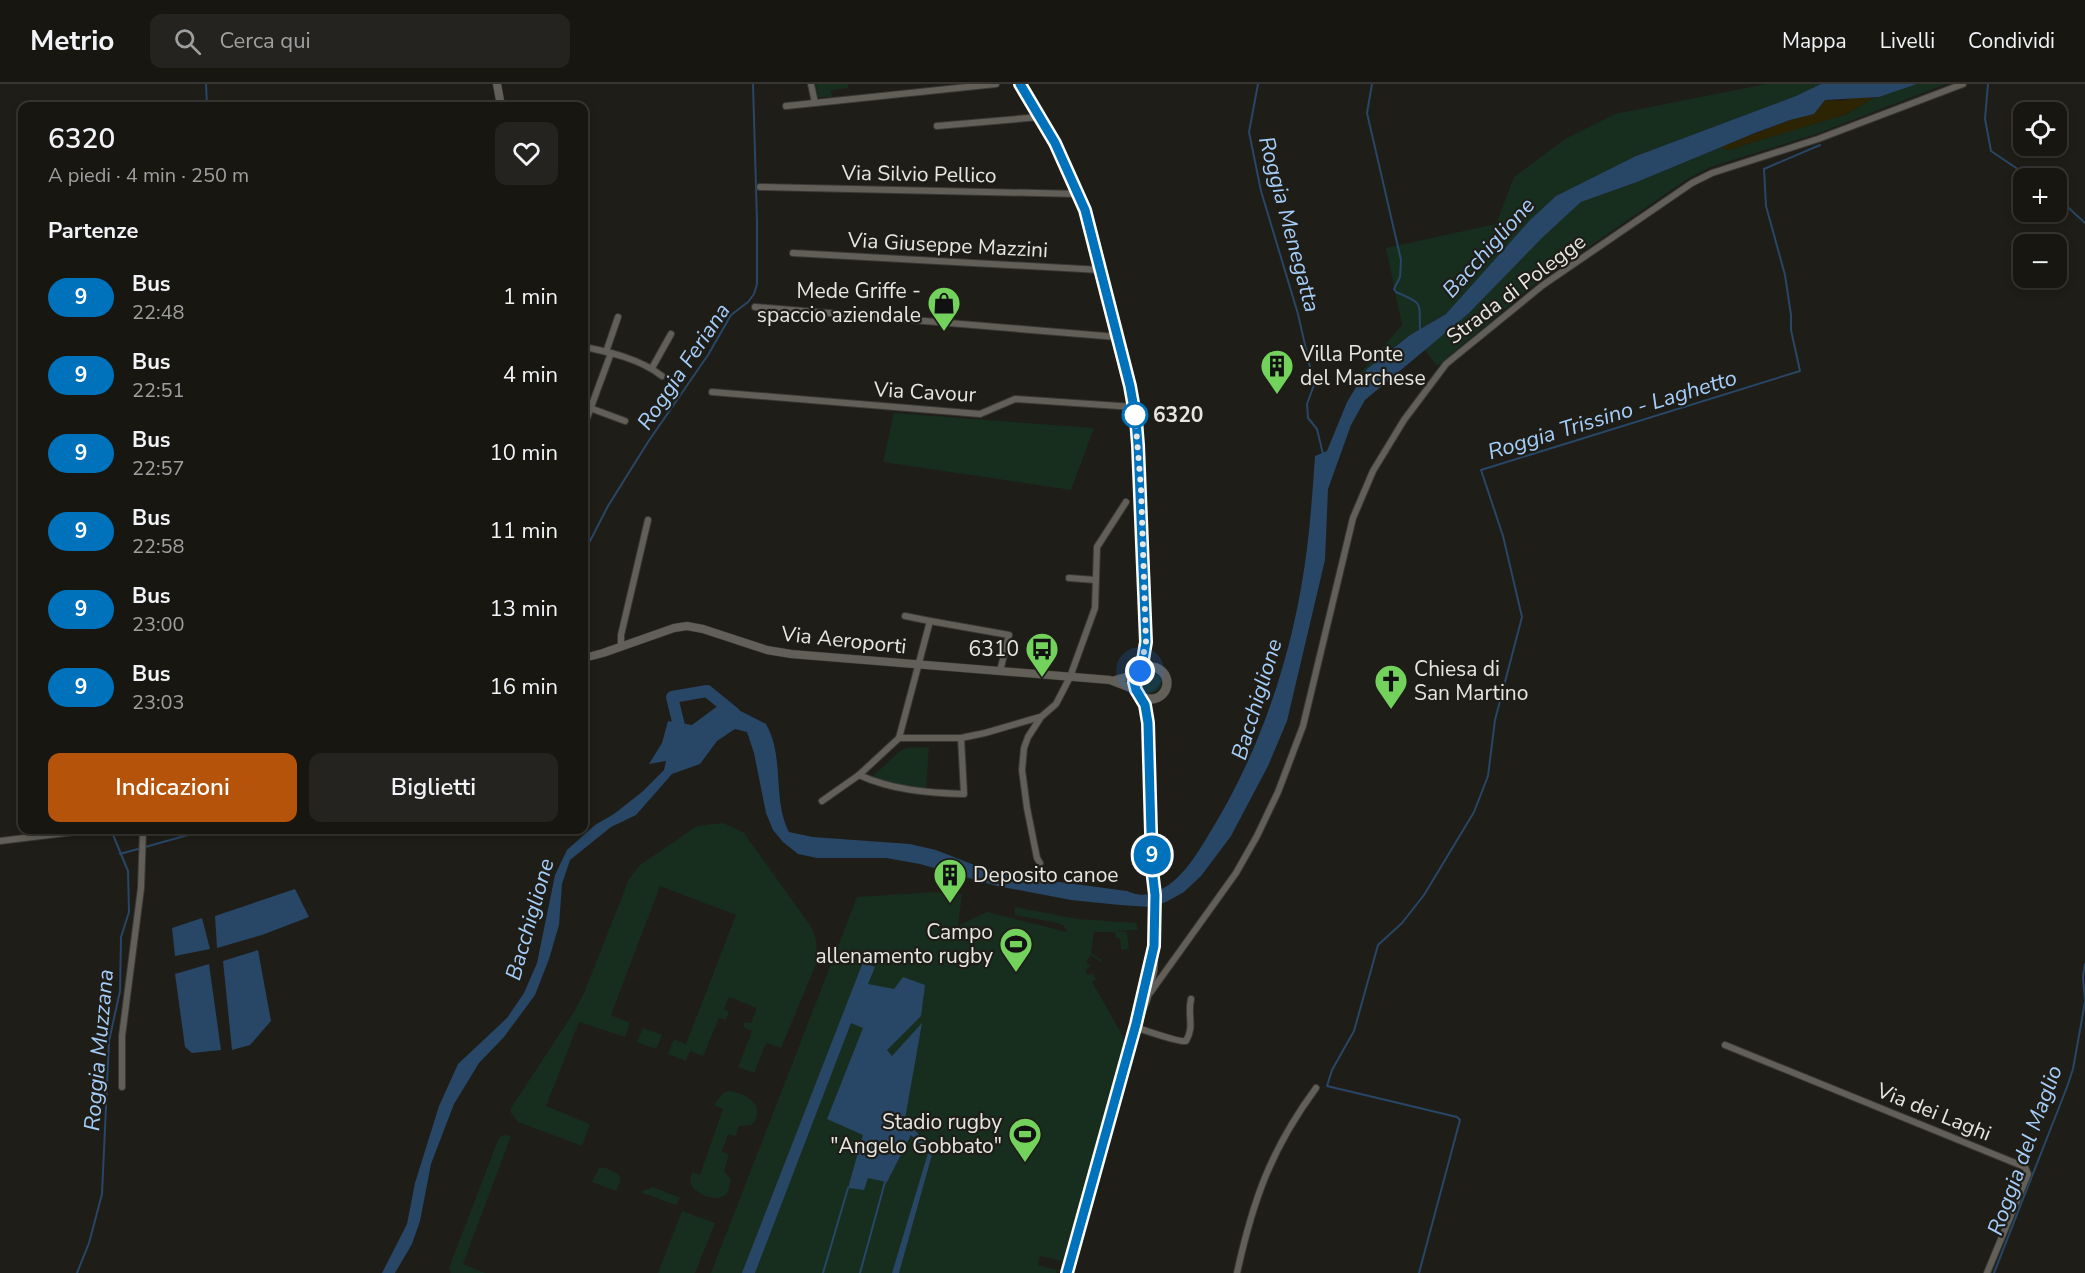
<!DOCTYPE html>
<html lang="it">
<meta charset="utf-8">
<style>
:root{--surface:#171611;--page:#24231f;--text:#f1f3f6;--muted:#9e9f9f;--line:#363531;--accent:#b45309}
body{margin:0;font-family:"Nunito Sans",sans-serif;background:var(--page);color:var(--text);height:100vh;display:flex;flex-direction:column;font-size:22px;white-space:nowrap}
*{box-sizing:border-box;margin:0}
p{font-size:20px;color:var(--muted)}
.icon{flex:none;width:33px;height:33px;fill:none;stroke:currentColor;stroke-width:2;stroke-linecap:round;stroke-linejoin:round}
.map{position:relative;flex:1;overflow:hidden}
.drawer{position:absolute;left:18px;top:18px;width:570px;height:732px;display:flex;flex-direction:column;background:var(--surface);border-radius:12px;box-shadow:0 3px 9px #0003,0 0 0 2px var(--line)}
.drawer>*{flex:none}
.badge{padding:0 12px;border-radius:20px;font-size:21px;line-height:39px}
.fabs{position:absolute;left:2013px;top:18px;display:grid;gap:12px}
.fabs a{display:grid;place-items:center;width:54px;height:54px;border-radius:12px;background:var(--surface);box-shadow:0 3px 9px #0003,0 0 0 2px var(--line);font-size:30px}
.you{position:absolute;width:30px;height:30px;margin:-15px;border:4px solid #fff;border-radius:50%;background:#1a73e8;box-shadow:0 0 0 9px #1a73e833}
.map>.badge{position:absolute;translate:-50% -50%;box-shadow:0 0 0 3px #fff}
h2{padding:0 30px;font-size:22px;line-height:54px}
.round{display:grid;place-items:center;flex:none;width:63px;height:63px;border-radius:12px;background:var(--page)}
.overview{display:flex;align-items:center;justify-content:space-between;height:102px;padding:0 30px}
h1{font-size:28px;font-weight:600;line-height:45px}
.action{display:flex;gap:12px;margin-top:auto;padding:12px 30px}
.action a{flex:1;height:69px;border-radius:12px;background:var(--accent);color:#fff;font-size:24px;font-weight:600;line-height:69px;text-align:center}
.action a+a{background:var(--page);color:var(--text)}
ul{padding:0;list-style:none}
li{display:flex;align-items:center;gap:18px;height:78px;padding:0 30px}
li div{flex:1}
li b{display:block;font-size:22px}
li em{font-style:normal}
li .badge{min-width:66px;font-weight:700;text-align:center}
header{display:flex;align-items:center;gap:36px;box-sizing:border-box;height:84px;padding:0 30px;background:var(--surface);border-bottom:2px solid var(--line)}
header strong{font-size:28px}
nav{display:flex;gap:33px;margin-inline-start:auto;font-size:21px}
.search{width:420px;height:54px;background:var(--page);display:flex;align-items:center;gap:15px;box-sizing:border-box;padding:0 21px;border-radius:12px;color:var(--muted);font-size:22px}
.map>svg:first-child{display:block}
.green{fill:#172e1f}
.sand{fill:#2c2403}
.water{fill:#284666}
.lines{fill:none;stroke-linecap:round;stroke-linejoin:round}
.stream{stroke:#284666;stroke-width:2}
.river{stroke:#284666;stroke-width:12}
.minor-casing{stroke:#3a3835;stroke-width:8}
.tertiary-casing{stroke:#3a3835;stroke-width:9}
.secondary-casing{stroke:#3a3835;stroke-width:10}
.minor{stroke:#615f58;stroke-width:6}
.tertiary{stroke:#615f58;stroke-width:8}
.secondary{stroke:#615f58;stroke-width:9}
.line-casing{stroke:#fff;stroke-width:14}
.line{stroke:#0072bc;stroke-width:9}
.walk{stroke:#e7e6e2;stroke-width:6;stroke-dasharray:0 10.8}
.stop-dot{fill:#fff;stroke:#0072bc;stroke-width:3}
.labels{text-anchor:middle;stroke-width:4.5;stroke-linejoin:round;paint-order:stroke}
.street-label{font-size:21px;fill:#e7e6e2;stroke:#1f1d17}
.poi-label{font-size:21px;fill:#e7e6e2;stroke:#1f1d17;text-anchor:end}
.stop-label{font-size:21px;font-weight:bold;fill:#e7e6e2;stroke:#1f1d17;text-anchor:start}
.water-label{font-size:22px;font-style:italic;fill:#a5cefa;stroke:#1f1d17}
</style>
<header>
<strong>Metrio</strong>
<div class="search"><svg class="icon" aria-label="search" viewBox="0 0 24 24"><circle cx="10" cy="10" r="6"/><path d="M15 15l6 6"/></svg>Cerca qui</div>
<nav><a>Mappa</a><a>Livelli</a><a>Condividi</a></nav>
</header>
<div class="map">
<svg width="2085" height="1189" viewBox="0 0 2085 1189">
<rect width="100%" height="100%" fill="#1f1d17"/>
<!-- green -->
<g class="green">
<polygon points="816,0 848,0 848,4 831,6 832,13 818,13"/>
<polygon points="1766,0 1821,0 1796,12 1636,72 1556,112 1530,136 1446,230 1410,251 1379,274 1358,297 1358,292 1402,241 1386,164 1496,140 1514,93 1565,55 1615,30"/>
<polygon points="1917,0 1946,0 1816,50 1710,83 1689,94 1540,196 1437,282 1424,265 1468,230 1543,153 1581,118 1637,98 1721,63 1728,66 1847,30 1873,14 1879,13"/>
<polygon points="894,329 1094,344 1071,406 883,378"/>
<circle cx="1151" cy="599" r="10"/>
<polygon points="929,663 926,706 871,694 900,667 907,664"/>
<path d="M723,739L744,749L812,844C817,856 818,867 816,880L781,964L766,959L754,989L738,983L752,947L743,943L745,938L751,939L757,924L729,913L724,925L729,927L726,936L719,934L703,972L690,967L686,977L668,970L674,955L686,960L736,831L660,802L611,931L630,939L625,953L579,938L546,1022L590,1040L582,1062L518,1038L511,1029V1024L574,928L584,909L629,795L640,781L697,742Z"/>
<polygon points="934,808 962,810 958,842 987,828 1067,848 1064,842 1058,839 1015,831 1015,823 1077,835 1136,839 1138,846 1115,847 1127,848 1129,865 1121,866 1120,854 1116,854 1115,848 1094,848 1091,869 1102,876 1101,878 1091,871 1086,878 1091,882 1085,886 1088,891 1092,889 1096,895 1092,898 1125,956 1063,1177 1040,1172 1038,1181 1057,1186 1056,1189 711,1189 857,813"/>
<polygon points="643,944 662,951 656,965 637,958"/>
<path d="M729,1007C746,1009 769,1023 751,1041L739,1042L735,1052L728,1050L722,1067L729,1071L724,1087L731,1096L727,1110C716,1118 703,1113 693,1104L690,1098L692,1088L700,1091L723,1025L714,1021L723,1009Z"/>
<polygon points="506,1051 511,1052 463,1180 485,1189 451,1189 449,1184 498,1056 501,1052"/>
<polygon points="599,1084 606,1084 619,1091 620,1098 616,1107 592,1098"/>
<polygon points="653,1103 680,1114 676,1121 640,1108"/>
<polygon points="682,1127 715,1139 695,1189 658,1189"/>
</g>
<!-- sand -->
<polygon class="sand" points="1857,13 1873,14 1847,30 1728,66 1721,63 1790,36 1814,30 1825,16 1841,17"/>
<!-- water -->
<g class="water">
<path d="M1821,0H1917L1879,13L1825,16L1814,30L1790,36L1755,49L1637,98L1581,118L1543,153L1468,230L1365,316L1351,341L1328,405L1325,476L1287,637L1268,682L1231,752L1201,792L1184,808L1166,818L1150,823L1120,821L1071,816L997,802L920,780L886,774H817L798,770L783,758L773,746L766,729L754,669L747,648L735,645L717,657L700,680L672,690L636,731L611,743L570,776L562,800L559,841L549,875L535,911L504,953L479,979L454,1020L431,1080L420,1137L412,1160L395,1189H382L407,1140L415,1099L439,1022L458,980L507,934L524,909L537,879L555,791L567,766L595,741L614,730L642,708L664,686L666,677L649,680L662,659L668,637L692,641L723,618L766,640C785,673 772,715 789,748L813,753L910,760L936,766L982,784L1022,793L1127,807C1134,810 1141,812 1149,810C1178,803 1195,773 1209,750C1255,676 1286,590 1301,504C1309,460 1312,416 1315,372L1327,367L1347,318L1367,285L1410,251L1446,230L1530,136L1556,112L1636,72L1796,12Z"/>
<polygon points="295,805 309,833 262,851 217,864 215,832"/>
<polygon points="202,834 210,865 175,872 172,844"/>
<polygon points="258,866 271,937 250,961 232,966 223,877"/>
<polygon points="863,878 875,883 868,900 894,905 903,893 925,901 921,932 887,966 892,972 922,939 905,1035 933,1067 899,1189 892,1189 928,1069 911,1051 887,1098 868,1094 864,1106 848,1104 863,1051 827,1035 863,944 851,939 755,1189 742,1189"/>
<polygon points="209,880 221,966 192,969 185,963 175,890"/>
</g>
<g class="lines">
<!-- stream -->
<g class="stream">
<polyline points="206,0 207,22"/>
<polyline points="1258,0 1249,48 1261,107 1298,230 1314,301 1307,320 1308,334 1317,345 1323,370"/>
<path d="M1372,0L1367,29L1401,176L1400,193L1394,205L1396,208C1424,220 1419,217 1420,246"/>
<polyline points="1988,0 1985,35 1991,67 2031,94"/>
<polyline points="2056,112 2085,139"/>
<polyline points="584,497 587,463 608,422 648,358 708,271 731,231 748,218 754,210 757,200 757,137 753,0"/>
<polyline points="120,770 206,746"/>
<polyline points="2085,880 2083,893 2085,916"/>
<polyline points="77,1189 89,1159 102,1110 109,957 120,907 121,853 129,828 128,787 111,746"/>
<polyline points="823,1189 848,1104"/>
<polyline points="860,1189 885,1098"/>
<polyline points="1419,1189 1460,1036 1457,1033 1327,1002 1332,986 1354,947 1378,861 1402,839 1424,811 1474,728 1488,692 1495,636 1522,533 1503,452 1481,386 1800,287 1791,246 1791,231 1785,191 1766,122 1764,85 1820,61"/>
<polyline points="1994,1189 2067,1003 2073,985 2085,918"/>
</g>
<!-- river -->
<polyline class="river" points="682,654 672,613 707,607 734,629"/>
<defs>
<g id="minor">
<polyline points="811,0 815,19"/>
<polyline points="786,22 996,0"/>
<polyline points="937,42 1040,33"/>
<polyline points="760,103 1079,110"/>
<polyline points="793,169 1101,186"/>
<polyline points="755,223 1117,253"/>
<path d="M584,263C610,268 640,275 662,292"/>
<polyline points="606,268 618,233"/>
<polyline points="652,284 671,250"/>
<polyline points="712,308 980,330 1015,315 1134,323"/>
<polyline points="590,324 625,337"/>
<polyline points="584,342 611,269"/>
<polyline points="584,440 586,439"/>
<polyline points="1069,494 1096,496"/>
<polyline points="905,532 930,537"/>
<polyline points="621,563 621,551 648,436"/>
<polyline points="899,654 961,654 985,649 1040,633"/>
<path d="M859,691C892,706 928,709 964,710L961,654"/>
<polyline points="822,717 859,691 899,654 930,537 1009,551 1000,587"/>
<polyline points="0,757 90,746"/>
<polyline points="1040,779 1037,774 1027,724 1022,686 1024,664 1028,653 1041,633 1056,620 1070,593 1095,524 1097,463 1126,418"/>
<polyline points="1150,909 1236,789 1257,752 1278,708 1303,642 1353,434 1373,387 1404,336 1446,280 1543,201 1692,99 1712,89 1818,55 1963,0"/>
<path d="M1135,943C1144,946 1180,959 1186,957C1195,942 1187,932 1191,915"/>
<polyline points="1725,961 2025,1083 2028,1090 1987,1189"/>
<polyline points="122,1003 122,952 141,804 143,746"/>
<path d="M1237,1189C1253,1116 1271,1065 1316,1004"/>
</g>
<g id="tertiary">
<polyline points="497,0 501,22"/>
<polyline points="584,574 603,569 674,544 687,542 703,545 767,566 791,570 1110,596 1136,606"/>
<polyline points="1115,596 1137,590"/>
</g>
<g id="secondary">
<polyline points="1020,0 1055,59 1085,126 1134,323 1141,404 1146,558 1140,587"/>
<circle cx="1151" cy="599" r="16"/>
<polyline points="1067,1189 1121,988 1135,943 1146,915 1153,886 1155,811 1148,639 1145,621 1141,612"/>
</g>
</defs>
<!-- minor casing -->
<use href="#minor" class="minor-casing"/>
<!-- tertiary casing -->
<use href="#tertiary" class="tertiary-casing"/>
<!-- secondary casing -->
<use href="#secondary" class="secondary-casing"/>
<!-- minor -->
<use href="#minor" class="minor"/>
<!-- tertiary -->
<use href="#tertiary" class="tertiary"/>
<!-- secondary -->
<use href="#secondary" class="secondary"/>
</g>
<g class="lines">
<defs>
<polyline id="line" points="1020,0 1055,59 1085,126 1130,302 1136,336 1138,361 1146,558 1143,576 1134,598 1136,606 1145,621 1148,639 1152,785 1155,811 1154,862 1136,940 1067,1189"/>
</defs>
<!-- line casing -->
<use href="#line" class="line-casing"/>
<!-- line -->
<use href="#line" class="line"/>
<!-- walk -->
<polyline class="walk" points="1135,331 1141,404 1146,558 1140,587"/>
</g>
<!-- icons -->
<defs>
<symbol id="shop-pin" viewBox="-11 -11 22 30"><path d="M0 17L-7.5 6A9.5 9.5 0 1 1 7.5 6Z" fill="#73d25c" stroke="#1f1d17"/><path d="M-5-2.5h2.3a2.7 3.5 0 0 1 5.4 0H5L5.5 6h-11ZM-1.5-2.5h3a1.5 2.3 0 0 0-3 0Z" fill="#111"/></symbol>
<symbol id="building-pin" viewBox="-11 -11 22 30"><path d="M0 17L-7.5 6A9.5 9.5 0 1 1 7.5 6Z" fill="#73d25c" stroke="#1f1d17"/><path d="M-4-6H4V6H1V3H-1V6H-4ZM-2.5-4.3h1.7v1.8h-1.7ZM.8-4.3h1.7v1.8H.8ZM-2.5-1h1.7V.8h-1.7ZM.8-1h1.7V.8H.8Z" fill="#111"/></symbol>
<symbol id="bus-pin" viewBox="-11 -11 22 30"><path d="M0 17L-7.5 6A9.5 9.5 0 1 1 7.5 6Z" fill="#73d25c" stroke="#1f1d17"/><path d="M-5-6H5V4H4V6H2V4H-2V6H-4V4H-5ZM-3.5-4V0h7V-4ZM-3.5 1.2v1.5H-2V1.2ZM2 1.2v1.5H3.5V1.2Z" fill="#111"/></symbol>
<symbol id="church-pin" viewBox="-11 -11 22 30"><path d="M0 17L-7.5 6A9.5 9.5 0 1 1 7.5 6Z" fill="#73d25c" stroke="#1f1d17"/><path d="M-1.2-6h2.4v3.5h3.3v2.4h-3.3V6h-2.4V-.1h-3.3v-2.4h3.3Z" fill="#111"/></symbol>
<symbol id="stadium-pin" viewBox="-11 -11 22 30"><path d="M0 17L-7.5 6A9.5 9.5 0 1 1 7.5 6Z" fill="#73d25c" stroke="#1f1d17"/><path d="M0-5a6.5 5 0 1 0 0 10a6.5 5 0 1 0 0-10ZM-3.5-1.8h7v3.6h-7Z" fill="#111"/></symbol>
</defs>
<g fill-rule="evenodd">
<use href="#shop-pin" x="925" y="200" width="38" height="52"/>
<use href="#building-pin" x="1258" y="263" width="38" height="52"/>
<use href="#bus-pin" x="1023" y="546" width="38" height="52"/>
<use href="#church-pin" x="1372" y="578" width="38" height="52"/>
<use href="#building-pin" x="931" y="772" width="38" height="52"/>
<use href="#stadium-pin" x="997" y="841" width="38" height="52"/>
<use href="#stadium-pin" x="1006" y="1031" width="38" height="52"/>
</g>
<!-- markers -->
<circle class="stop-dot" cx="1135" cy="331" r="12"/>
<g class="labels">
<!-- street labels -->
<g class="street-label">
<text transform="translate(919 90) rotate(1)" y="7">Via Silvio Pellico</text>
<text transform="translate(948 161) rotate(3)" y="7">Via Giuseppe Mazzini</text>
<text transform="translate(1516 205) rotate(-37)" y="7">Strada di Polegge</text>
<text transform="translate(925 308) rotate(3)" y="7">Via Cavour</text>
<text transform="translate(844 556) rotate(6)" y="7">Via Aeroporti</text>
<text transform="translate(1934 1028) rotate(22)" y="7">Via dei Laghi</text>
</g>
<!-- poi labels -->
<g class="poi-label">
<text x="921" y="214">Mede Griffe -<tspan x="921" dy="24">spaccio aziendale</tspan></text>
<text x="1300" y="277" text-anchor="start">Villa Ponte<tspan x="1300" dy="24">del Marchese</tspan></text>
<text x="1019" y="572">6310</text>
<text x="1414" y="592" text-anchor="start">Chiesa di<tspan x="1414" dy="24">San Martino</tspan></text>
<text x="973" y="798" text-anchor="start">Deposito canoe</text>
<text x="993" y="855">Campo<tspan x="993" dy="24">allenamento rugby</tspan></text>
<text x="1002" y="1045">Stadio rugby<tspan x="1002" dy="24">"Angelo Gobbato"</tspan></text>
</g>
<!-- stop labels -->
<g class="stop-label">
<text x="1153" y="338">6320</text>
</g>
<!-- water labels -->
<g class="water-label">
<text transform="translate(1290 140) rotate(75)" y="8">Roggia Menegatta</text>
<text transform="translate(1488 163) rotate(-48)" y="8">Bacchiglione</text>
<text transform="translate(683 282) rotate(-56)" y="8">Roggia Feriana</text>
<text transform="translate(1612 330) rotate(-17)" y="8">Roggia Trissino - Laghetto</text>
<text transform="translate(1256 615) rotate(-73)" y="8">Bacchiglione</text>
<text transform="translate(529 835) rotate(-74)" y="8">Bacchiglione</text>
<text transform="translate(98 966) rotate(-85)" y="8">Roggia Muzzana</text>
<text transform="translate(2024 1066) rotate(-70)" y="8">Roggia del Maglio</text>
</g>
</g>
</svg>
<div class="fabs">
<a><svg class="icon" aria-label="locate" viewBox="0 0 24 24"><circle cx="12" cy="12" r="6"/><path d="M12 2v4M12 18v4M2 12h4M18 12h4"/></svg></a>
<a>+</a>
<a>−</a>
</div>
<div class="you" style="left:1140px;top:587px"></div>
<b class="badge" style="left:1152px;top:771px;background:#0072bc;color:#fff">9</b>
<section class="drawer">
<div class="overview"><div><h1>6320</h1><p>A piedi · 4 min · 250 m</p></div><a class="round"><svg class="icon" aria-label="heart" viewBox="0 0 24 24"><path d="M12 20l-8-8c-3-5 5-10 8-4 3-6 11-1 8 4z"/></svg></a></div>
<h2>Partenze</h2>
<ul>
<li><span class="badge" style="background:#0072bc;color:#fff">9</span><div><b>Bus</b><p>22:48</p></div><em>1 min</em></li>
<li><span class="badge" style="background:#0072bc;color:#fff">9</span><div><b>Bus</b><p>22:51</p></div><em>4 min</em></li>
<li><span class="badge" style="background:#0072bc;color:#fff">9</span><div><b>Bus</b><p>22:57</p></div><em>10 min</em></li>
<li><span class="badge" style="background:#0072bc;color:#fff">9</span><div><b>Bus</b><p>22:58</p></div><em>11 min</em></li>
<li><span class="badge" style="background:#0072bc;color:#fff">9</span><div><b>Bus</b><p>23:00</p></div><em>13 min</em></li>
<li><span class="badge" style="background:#0072bc;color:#fff">9</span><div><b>Bus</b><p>23:03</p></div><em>16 min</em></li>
</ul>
<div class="action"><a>Indicazioni</a><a>Biglietti</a></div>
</section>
</div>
